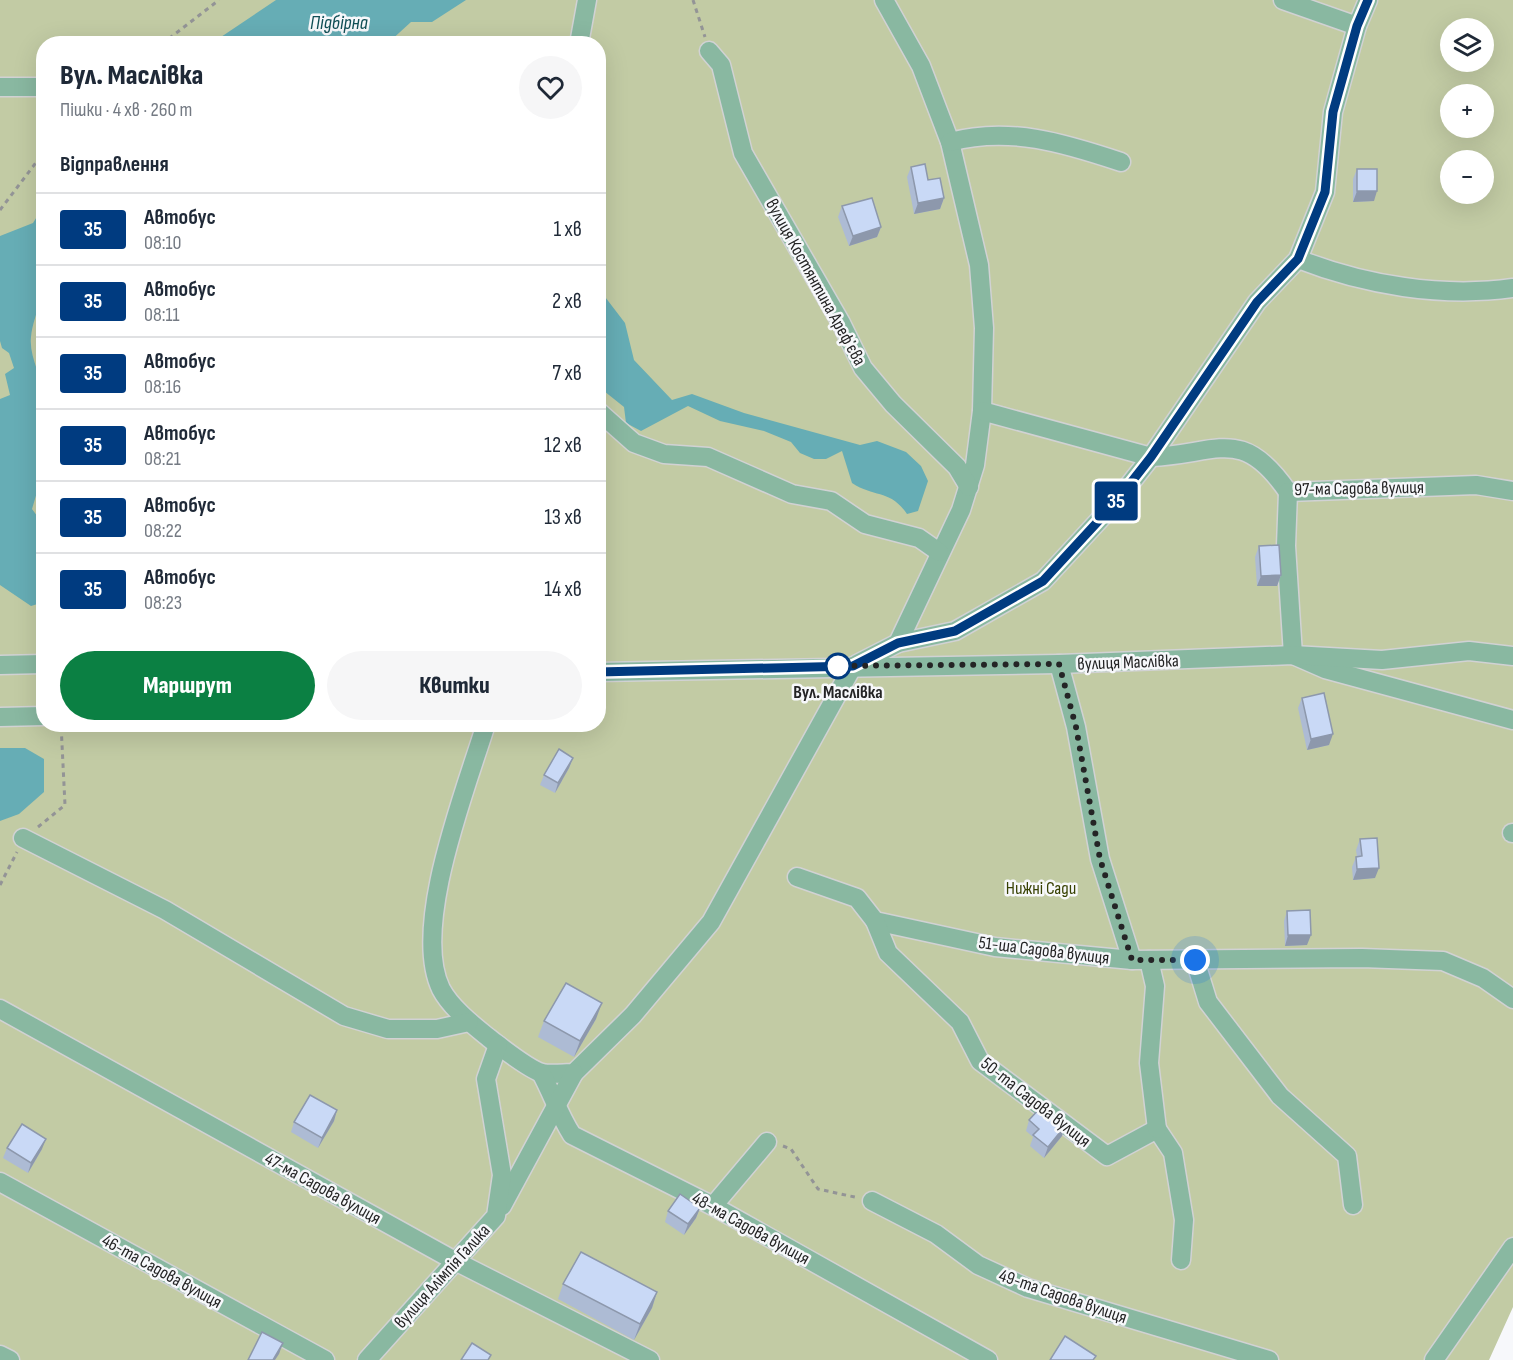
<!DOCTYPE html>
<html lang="uk">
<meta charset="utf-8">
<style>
:root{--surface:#fff;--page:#f6f6f7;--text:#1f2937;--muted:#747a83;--line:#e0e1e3;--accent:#0b8043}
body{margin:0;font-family:"Sofia Sans Condensed",sans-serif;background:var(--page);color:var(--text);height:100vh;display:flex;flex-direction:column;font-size:22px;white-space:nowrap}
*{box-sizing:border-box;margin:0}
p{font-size:20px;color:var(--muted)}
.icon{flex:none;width:33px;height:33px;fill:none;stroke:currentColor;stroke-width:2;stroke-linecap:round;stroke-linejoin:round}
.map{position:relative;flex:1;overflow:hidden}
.sheet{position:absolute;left:36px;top:36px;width:570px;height:696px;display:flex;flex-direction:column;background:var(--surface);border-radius:24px;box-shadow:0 6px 24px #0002}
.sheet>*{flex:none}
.badge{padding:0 12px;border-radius:4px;font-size:21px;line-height:39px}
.tools{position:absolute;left:1440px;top:18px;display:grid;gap:12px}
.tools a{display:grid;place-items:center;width:54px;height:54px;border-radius:50%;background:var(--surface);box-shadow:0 6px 24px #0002;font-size:30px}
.you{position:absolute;width:30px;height:30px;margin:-15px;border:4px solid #fff;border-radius:50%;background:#1a73e8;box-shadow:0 0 0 9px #1a73e833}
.map>.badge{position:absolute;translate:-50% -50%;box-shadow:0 0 0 3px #fff}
h2{padding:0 24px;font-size:22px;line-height:54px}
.round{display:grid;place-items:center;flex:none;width:63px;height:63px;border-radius:32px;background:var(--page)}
.head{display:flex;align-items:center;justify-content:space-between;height:102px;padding:0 24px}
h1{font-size:28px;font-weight:800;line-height:45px}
.cta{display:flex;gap:12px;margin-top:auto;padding:12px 24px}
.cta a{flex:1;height:69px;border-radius:36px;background:var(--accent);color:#fff;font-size:24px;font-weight:800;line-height:69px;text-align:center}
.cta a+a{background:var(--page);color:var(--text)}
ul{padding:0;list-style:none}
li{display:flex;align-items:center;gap:18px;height:72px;padding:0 24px;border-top:2px solid var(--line)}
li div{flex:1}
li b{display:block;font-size:22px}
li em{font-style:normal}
li .badge{min-width:66px;font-weight:700;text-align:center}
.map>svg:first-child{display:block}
.green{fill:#c2cba4;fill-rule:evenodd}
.water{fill:#66adb5}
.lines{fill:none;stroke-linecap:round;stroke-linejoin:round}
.minor-casing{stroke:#d1d2d4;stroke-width:21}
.path{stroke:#939496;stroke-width:3;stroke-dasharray:4.5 4.5;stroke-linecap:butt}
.minor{stroke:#89b8a1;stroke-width:18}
.wall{fill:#adbbd4}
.shaded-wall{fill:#8d98ac}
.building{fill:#c9d9f6;stroke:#8d98ac;stroke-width:1.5}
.line-casing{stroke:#fff;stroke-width:14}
.line{stroke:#003b80;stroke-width:9}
.walk{stroke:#242425;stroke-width:6;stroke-dasharray:0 10.8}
.stop-dot{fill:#fff;stroke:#003b80;stroke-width:3}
.labels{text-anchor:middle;stroke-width:5;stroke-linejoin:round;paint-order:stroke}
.street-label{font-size:18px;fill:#242425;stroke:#f7f8fb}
.stop-label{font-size:18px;font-weight:bold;fill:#242425;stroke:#f7f8fb}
.park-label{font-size:18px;fill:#384203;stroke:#f7f8fb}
.water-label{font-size:20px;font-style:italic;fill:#104f56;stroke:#f7f8fb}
</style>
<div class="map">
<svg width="1513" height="1360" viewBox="0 0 1513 1360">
<rect width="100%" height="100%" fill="#f7f8fb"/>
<!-- green -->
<path class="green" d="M0,0H1513V1307L1489,1360H0ZM1450,28H1484V62H1450ZM44,44H598V724H44ZM1450,94H1484V128H1450ZM1450,160H1484V194H1450Z"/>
<!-- water -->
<g class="water">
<polygon points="276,0 466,0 432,22 411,22 388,43 212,43"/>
<path d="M43,207V297L40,301C37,313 32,325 31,337C28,363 53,390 39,414L43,419V472L32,509L43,524L44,602L31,606L0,585V399L10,395L5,374L14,368L9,353L2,348L0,341V236L33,223Z"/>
<path d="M599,289L625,323L634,360L672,400L692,394L744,413L860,445L877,441L906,452L921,466L928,481L918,511L907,514C890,489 875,498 852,483L842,451L826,459H814L800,453L791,442L764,431L720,421L688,406L641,431L626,423L624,407L599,387Z"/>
<polygon points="0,748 25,748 44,759 44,792 19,814 0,821"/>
</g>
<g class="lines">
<defs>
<g id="minor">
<polyline points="884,0 921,66 950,142 979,265 984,328 982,411 975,465 961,510 898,643"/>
<polyline points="1283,0 1357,26"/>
<polyline points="579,44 587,0"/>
<polyline points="709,51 721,65 743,153 841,323 863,368 893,404 957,467 969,487"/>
<polyline points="0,87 44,87"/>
<path d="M950,142C1009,126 1064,143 1121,162"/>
<path d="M1298,259C1364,285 1442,298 1513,288"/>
<polyline points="598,411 634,443 664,454 708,457 792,494 831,501 865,524 919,538 939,552"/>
<path d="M982,411L1151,457C1218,454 1242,425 1288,492L1476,485L1513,491"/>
<polyline points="1288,492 1286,546 1293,655 1325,669 1513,720"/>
<polyline points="857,664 898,643 955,631 1043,581 1115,503 1151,457 1257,302 1298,259 1325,192 1333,112 1357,26 1368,0"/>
<polyline points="1059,664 1076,727 1100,859 1132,960"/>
<polyline points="0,665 44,664"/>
<polyline points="598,672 1059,664 1293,655 1382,660 1469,651 1513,656"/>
<polyline points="0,717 44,716"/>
<path d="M486,724C466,789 411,927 441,989C451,1008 473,1025 489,1038C501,1047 528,1069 542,1073C551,1075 564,1073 574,1073L633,1015L711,922L853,666"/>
<polyline points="1512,833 1513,833"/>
<polyline points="23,838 165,910 344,1016 388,1029 437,1029 469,1022"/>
<polyline points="797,877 857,898 875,921 995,947 1132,960 1362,958 1443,961 1483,978 1513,999"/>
<polyline points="875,921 888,953 960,1022 980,1061 1107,1156 1157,1129 1173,1153 1184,1220 1181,1260"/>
<polyline points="1149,960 1155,986 1149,1063 1157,1129"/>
<polyline points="1195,960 1208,1002 1280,1096 1347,1156 1353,1205"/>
<polyline points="0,1009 455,1261 650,1360"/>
<path d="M541,1073C552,1093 559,1115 572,1135L713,1206L988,1360"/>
<polyline points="0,1182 325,1360"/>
<polyline points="872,1201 936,1234 978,1265 1028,1288 1269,1360"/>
<polyline points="502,1206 574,1073"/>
<polyline points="713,1206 767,1142"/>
<polyline points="0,1355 10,1360"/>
<polyline points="367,1360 496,1216 502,1175 486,1079 498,1045"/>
<polyline points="1434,1360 1513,1247"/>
</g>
</defs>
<!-- minor casing -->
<use href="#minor" class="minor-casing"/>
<!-- path -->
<g class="path">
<polyline points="693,0 705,37"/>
<polyline points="162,44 219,0"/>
<polyline points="0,210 44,152"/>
<polyline points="38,827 65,805 61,724"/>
<polyline points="0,885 17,852"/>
<polyline points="783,1146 791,1149 818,1189 859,1198"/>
</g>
<!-- minor -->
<use href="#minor" class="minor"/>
</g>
<!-- wall -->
<g class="wall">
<polygon points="911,167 928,180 944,198 940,209 914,214 907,177"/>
<polygon points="1357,169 1374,201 1353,202 1353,179"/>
<polygon points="842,206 881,227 877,237 849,246 838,217"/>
<polygon points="1259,546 1281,575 1277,586 1257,586 1255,557"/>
<polygon points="1302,698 1329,745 1307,750 1298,708"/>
<polygon points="573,758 569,768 555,793 540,785 544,775"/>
<polygon points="1360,839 1375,878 1353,880 1352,867 1356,857 1357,857 1356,850"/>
<polygon points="1287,911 1307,945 1285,946 1284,921"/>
<polygon points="596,1019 574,1057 538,1037 544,1021"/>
<polygon points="337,1110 334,1121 318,1148 291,1132 294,1122"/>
<polygon points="1029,1120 1065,1126 1062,1136 1044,1158 1030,1146 1033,1137 1026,1131"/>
<polygon points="7,1148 42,1149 28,1173 3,1158"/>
<polygon points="700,1208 696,1218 684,1235 665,1222 668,1211"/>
<polygon points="563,1284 657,1292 652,1308 634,1340 558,1299"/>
</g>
<!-- shaded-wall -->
<g class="shaded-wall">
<polygon points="1357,191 1377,191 1374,201 1353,202"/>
<polygon points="944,198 940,209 914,214 918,203"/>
<polygon points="881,227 877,237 849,246 853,236"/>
<polygon points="1281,575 1277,586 1257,586 1261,576"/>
<polygon points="1333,734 1329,745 1307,750 1311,739"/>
<polygon points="573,758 569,768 555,793 558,783"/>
<polygon points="1379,868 1375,878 1353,880 1357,869"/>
<polygon points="1288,935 1311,935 1307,945 1285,946"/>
<polygon points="602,1003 596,1019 574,1057 580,1041"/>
<polygon points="337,1110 334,1121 318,1148 322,1138"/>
<polygon points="1065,1126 1062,1136 1044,1158 1048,1147"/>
<polygon points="46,1139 42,1149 28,1173 31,1163"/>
<polygon points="700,1208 696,1218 684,1235 688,1224"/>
<polygon points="657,1292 652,1308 634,1340 640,1324"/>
<polygon points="283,1343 279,1354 275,1360 273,1360"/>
</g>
<!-- building -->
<g class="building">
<polygon points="925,164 928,180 940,178 944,198 918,203 911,167"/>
<rect x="1357" y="169" width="20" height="22"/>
<polygon points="872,198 881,227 853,236 842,206"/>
<polygon points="1279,545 1281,575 1261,576 1259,546"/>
<polygon points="1324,693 1333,734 1311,739 1302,698"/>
<polygon points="559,749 573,758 558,783 544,775"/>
<polygon points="1377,838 1379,868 1357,869 1356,857 1362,856 1360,839"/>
<polygon points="1310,910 1311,935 1288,935 1287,911"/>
<polygon points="566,983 602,1003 580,1041 544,1021"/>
<polygon points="310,1095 337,1110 322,1138 294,1122"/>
<polygon points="1041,1107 1065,1126 1048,1147 1033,1135 1039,1129 1029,1120"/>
<polygon points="22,1124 46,1139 31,1163 7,1148"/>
<polygon points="680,1194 700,1208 688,1224 668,1211"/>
<polygon points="581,1252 657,1292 640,1324 563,1284"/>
<polygon points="262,1332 283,1343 273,1360 248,1360"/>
<polygon points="1065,1336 1096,1356 1093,1360 1050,1360"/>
<polygon points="472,1343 491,1355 488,1360 461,1360"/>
</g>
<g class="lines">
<defs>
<polyline id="line" points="598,672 853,666 898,643 955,631 1043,581 1115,503 1151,457 1257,302 1298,259 1325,192 1333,112 1357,26 1368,0"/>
</defs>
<!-- line casing -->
<use href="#line" class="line-casing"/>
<!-- line -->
<use href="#line" class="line"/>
<!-- walk -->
<polyline class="walk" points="838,666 830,666 1059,664 1076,727 1100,859 1132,960 1195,960"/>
</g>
<!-- markers -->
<circle class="stop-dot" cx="838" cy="666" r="12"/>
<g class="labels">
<!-- street labels -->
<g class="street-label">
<text transform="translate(816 282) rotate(61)" y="6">вулиця Костянтина Арефʼєва</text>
<text transform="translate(1359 488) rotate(-1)" y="6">97-ма Садова вулиця</text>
<text transform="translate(1128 662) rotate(-2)" y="6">вулиця Маслівка</text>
<text transform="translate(1044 950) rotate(7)" y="6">51-ша Садова вулиця</text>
<text transform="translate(1036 1102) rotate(38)" y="6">50-та Садова вулиця</text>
<text transform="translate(323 1188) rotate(29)" y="6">47-ма Садова вулиця</text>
<text transform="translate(751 1228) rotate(29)" y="6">48-ма Садова вулиця</text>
<text transform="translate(162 1271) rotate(29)" y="6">46-та Садова вулиця</text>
<text transform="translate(442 1276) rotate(-48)" y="6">вулиця Алімпія Галика</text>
<text transform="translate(1063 1296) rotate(19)" y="6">49-та Садова вулиця</text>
</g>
<!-- stop labels -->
<g class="stop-label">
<text x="838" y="698">Вул. Маслівка</text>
</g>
<!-- park labels -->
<g class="park-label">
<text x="1041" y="894">Нижні Сади</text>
</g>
<!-- water labels -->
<g class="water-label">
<text x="339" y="29">Підбірна</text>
</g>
</g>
</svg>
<div class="tools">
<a><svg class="icon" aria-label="layers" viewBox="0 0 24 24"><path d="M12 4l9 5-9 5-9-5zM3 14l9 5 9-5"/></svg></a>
<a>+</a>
<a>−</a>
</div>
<div class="you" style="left:1195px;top:960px"></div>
<b class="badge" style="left:1116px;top:501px;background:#003b80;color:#fff">35</b>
<section class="sheet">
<div class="head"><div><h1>Вул. Маслівка</h1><p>Пішки · 4 хв · 260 m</p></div><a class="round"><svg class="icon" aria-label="heart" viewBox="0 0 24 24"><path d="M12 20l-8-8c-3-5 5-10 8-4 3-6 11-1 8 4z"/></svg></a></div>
<h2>Відправлення</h2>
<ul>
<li><span class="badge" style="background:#003b80;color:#fff">35</span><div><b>Автобус</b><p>08:10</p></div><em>1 хв</em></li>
<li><span class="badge" style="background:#003b80;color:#fff">35</span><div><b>Автобус</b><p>08:11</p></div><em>2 хв</em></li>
<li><span class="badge" style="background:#003b80;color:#fff">35</span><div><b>Автобус</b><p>08:16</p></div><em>7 хв</em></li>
<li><span class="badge" style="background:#003b80;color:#fff">35</span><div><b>Автобус</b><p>08:21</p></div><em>12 хв</em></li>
<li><span class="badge" style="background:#003b80;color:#fff">35</span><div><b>Автобус</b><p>08:22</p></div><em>13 хв</em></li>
<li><span class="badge" style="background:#003b80;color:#fff">35</span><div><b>Автобус</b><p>08:23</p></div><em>14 хв</em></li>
</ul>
<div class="cta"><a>Маршрут</a><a>Квитки</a></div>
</section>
</div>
